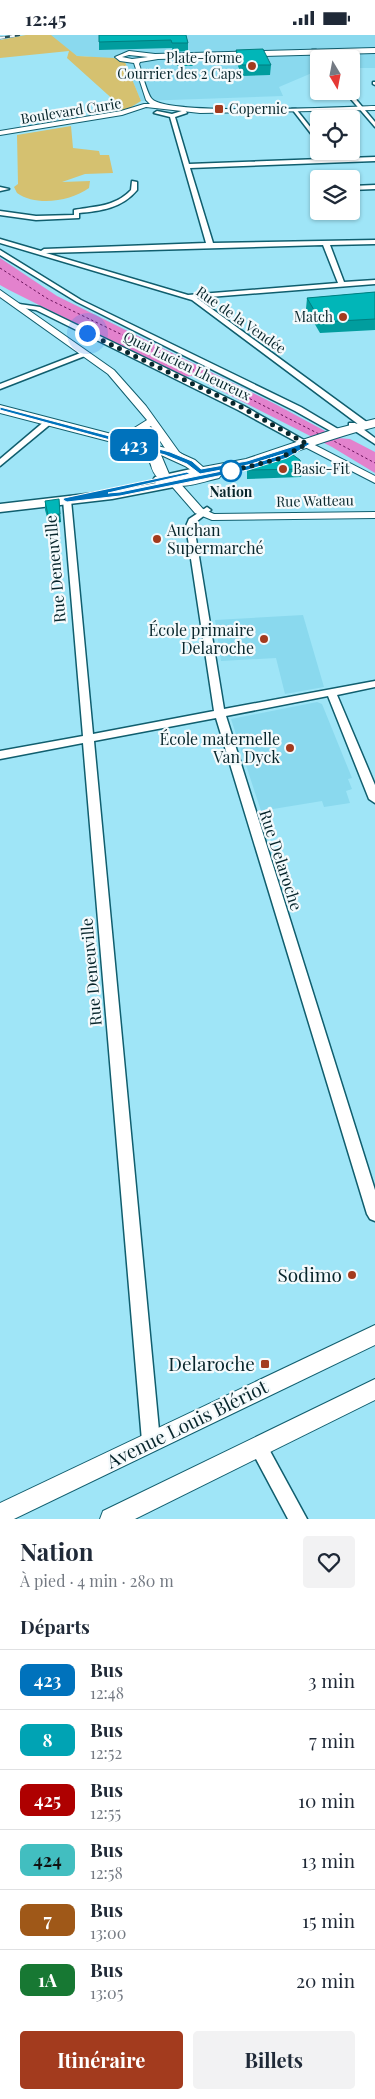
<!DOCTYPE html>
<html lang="fr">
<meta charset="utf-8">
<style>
:root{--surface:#fff;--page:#f2f2f3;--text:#1f2937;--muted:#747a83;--line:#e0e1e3;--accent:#a33b1e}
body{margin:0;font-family:"Playfair Display",serif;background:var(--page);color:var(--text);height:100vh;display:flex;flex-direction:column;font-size:19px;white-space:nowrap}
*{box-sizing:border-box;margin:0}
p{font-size:16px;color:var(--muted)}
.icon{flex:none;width:28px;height:28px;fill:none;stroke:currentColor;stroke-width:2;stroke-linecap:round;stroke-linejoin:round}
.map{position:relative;height:1484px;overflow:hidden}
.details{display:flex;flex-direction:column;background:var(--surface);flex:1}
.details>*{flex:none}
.badge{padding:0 10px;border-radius:8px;font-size:18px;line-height:32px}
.needle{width:32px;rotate:170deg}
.controls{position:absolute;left:310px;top:15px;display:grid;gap:10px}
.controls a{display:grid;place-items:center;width:50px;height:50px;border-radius:5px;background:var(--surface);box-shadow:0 1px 4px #0004;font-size:25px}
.you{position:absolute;width:25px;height:25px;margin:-12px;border:4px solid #fff;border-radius:50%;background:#1a73e8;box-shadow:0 0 0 8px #1a73e833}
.map>.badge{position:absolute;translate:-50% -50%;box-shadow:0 0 0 2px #fff}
h2{padding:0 20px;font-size:19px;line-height:45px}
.round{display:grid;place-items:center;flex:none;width:52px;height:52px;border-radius:5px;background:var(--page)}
.overview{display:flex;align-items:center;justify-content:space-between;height:85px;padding:0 20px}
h1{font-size:24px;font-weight:700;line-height:38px}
.action{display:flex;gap:10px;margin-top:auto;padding:10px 20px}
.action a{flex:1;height:58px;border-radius:5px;background:var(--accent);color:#fff;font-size:20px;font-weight:700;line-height:58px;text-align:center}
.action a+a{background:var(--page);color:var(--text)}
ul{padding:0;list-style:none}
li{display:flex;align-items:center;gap:15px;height:60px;padding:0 20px;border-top:1px solid var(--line)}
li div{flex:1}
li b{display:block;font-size:19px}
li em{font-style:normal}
li .badge{min-width:55px;font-weight:700;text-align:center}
.status{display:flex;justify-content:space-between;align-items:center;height:35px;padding:0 25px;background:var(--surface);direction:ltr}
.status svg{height:14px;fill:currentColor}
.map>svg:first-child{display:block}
.built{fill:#8ad9ee}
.green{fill:#d5c170}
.water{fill:#e382cd}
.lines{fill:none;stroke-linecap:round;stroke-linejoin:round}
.ferry{stroke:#6a145c;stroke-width:1;stroke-dasharray:2.5 2.5;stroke-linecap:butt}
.minor-casing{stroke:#105e6e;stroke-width:3}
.tertiary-casing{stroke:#105e6e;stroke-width:2}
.secondary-casing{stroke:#105e6e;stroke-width:3}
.primary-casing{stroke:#105e6e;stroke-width:2}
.minor{fill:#fff;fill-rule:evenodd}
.tertiary{fill:#fff;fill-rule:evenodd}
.secondary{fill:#fff;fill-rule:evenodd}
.primary{fill:#fff;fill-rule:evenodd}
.rail-casing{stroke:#284e57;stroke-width:2.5}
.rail{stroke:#f4fafc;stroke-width:2;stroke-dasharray:5;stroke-linecap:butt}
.wall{fill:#019d9e}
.shaded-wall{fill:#017f81}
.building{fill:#01b6b8;stroke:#017f81}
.line{fill:#0072bc;stroke:#fff}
.walk{stroke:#08262c;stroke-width:5;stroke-dasharray:0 9}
.poi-dot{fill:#a33b1e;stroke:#f4fafc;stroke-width:2}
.stop-dot{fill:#fff;stroke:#0072bc;stroke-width:2.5}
.labels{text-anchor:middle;stroke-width:4.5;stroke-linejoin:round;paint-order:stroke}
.far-poi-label{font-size:14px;fill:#08262c;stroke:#f4fafc;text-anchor:end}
.far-street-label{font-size:14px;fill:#08262c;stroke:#f4fafc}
.far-stop-label{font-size:14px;font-weight:bold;fill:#08262c;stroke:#f4fafc}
.poi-label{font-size:16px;fill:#08262c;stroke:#f4fafc;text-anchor:end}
.street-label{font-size:16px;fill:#08262c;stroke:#f4fafc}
.near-poi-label{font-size:19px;fill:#08262c;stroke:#f4fafc;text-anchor:end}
.near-street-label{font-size:19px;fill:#08262c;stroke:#f4fafc}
</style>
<div class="status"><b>12:45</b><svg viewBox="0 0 49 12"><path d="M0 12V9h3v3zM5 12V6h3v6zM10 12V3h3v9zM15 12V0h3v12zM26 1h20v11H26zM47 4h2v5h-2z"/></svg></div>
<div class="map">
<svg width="375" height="1484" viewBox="0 0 375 1484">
<rect width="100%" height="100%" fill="#9fe5f7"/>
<!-- built -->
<g class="built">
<polygon points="50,0 375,0 375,33 351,33 351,24 319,24 319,35 279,52 283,61 141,66 125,27 85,21 77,21"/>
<polygon points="303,580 324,652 285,659 276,623 221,626 215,585"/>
<polygon points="317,667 322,669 352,743 348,744 352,754 346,756 350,768 324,772 322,766 261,776 231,684"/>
</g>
<!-- green -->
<g class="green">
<polygon points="26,0 51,0 77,21 114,23 125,27 141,66 128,74 120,76 117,68 67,23 69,16 0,23 0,5"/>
<path d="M71,91L73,113L99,116L100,120H109L113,138L85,139L62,147L90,146L89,153C71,166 37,172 17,158L14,152L18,149L17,100Z"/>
</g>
<!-- water -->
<polygon class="water" points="0,223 57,261 277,370 338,403 350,404 375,417 375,438 332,412 192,341 183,342 9,255 0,250"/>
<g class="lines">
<!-- ferry -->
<g class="ferry">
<polyline points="0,233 48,264 164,320 168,323 170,329 184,330 319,399"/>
<polyline points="330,404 375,428"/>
</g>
<defs>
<g id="minor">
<polygon points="312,15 316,15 321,24 317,25"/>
<polygon points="373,47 375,47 375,50 373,49"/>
<polygon points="344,56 349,56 375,87 375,92"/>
<polygon points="292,74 296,74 319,103 319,109"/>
<path d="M185,75L187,78L175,82L189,129L375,122V126L190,133L213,208L375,205V209L330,210L344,247L375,245V249L197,263L368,388V392H362L192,265L0,208V204L41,216L44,214L206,208L170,82L154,78L157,76L172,79ZM323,210L338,248L188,260L46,218Z"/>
<path d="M132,146L137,147V155C122,173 101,176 79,178V183L36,185L0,180V176L36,181L74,180V175C95,171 115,172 131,155Z"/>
<polygon points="375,150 375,154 351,155 352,151"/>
<polygon points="0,152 9,154 0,156"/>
<polygon points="0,215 81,265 301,372 343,397 336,399 295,376 77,267 0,220"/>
<polygon points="19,269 40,272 244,371 311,409 304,411 238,375 36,275 17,272 16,271"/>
<polygon points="83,317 90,319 0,354 0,349"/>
<polygon points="46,385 53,387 0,431 0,424"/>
<polygon points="349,388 355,388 375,403 375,409 349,392"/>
<polygon points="67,462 71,465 93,699 214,676 186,491 189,484 207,472 211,475 196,487 194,491 224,674 375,646 375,652 337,660 375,750 375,768 369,764 328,661 226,681 375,1155 375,1186 370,1184 367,1179 216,683 94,706 160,1406 157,1412 151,1415 145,1412 142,1406 83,708 0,724 0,716 83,701 63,465"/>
<polygon points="258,1402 264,1405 307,1484 288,1484 249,1411 252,1405"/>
</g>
<g id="tertiary">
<path d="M375,13V18L158,24L140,27L139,29C142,37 147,59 152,64C168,81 342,72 375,71V75L200,78L146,72L122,80L0,100V96L121,76L144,69H150L146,65L134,28L120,26L115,22L129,16L155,19ZM129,20L148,22L132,24L122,22Z"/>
<path d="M0,255L114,335L146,371L179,417L190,425V429C173,433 159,403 151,391L123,409H115V405L147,385L108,339L0,262Z"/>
<polygon points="307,406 375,441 375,448 303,411 303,407"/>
<polygon points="174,445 178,446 203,474 214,479 375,477 375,483 212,485 195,478 169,448"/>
<polygon points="375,1290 375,1310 14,1484 0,1484 0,1468"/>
<polygon points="375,1344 375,1365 135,1484 100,1484 103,1476"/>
</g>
<polygon id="secondary" points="200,432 204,433 206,436 204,439 176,445 180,448 174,452 112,464 0,477 0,469 112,456 156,448 153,445 155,442"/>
<path id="primary" d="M0,370L173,415L195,425L203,432L246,424L335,394L375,384V392C322,405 272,428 218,437L221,440L219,443C201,447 172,459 158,443C146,430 158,428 136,417L135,413L0,378ZM161,420L185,431L197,439L176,444L169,439Z"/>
</defs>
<!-- minor casing -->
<use href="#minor" class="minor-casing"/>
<!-- tertiary casing -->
<use href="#tertiary" class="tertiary-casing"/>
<!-- secondary casing -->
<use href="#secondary" class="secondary-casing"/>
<!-- primary casing -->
<use href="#primary" class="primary-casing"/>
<!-- minor -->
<use href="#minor" class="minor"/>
<!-- tertiary -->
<use href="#tertiary" class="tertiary"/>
<!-- secondary -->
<use href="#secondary" class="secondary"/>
<!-- primary -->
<use href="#primary" class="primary"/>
<defs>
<polyline id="rail" points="0,3 19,0"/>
</defs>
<!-- rail casing -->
<use href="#rail" class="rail-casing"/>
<!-- rail -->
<use href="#rail" class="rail"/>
</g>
<!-- wall -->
<g class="wall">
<polygon points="99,0 186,0 188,8 188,16 173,17 172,13 99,15"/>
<polygon points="236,15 271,30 270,40 242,41 236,26"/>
<polygon points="175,20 193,25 193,31 177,31 175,25"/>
<polygon points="375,257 375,295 320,298 306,274 307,263"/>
<polygon points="247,434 302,434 301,442 247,444"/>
<polygon points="45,466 61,487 49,489 45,475"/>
</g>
<!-- shaded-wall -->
<polygon class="shaded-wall" points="59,464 61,487 49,489 48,480"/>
<!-- building -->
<g class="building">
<polygon points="99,0 186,0 188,8 172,8 171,5 99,7"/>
<polygon points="263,14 271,30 242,30 236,15"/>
<polygon points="191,19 193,25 177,25 175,20"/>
<polygon points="375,257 375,284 321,287 307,263"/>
<polygon points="289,417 300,425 302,434 248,435 247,434"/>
<polygon points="59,464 60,479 48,480 45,466"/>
</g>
<!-- line -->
<polygon class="line" points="0,372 170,417 192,426 201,434 247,426 307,407 310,409 287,423 248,435 120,461 67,467 63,465 64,463 187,437 190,439 108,458 120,457 246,431 284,419 248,430 200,439 187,429 165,420 0,375"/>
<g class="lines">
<!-- walk -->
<polyline class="walk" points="87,298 241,372 307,409 278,424 231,436"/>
</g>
<!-- markers -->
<g class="poi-dot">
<circle cx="252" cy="31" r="5"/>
<rect x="214" y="69" width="10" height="10" rx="2.5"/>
<circle cx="343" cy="282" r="5"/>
<circle cx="283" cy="434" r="5"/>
<circle cx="157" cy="504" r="5"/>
<circle cx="264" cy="604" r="5"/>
<circle cx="290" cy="713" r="5"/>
<circle cx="352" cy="1240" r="5"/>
<rect x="260" y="1324" width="10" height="10" rx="2.5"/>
</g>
<circle class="stop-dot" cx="231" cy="436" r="10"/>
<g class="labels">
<!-- far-poi labels -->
<g class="far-poi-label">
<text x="242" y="28">Plate-forme<tspan x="242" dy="16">Courrier des 2 Caps</tspan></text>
<text x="229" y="79" text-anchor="start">Copernic</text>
<text x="333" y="287">Match</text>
<text x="293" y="439" text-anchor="start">Basic-Fit</text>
</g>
<!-- far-street labels -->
<g class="far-street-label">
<text transform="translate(71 76) rotate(-9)" y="5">Boulevard Curie</text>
<text transform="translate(241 285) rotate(35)" y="5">Rue de la Vendée</text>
<text transform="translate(187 331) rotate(26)" y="5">Quai Lucien Lheureux</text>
<text transform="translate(315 466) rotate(-1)" y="5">Rue Watteau</text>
</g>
<!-- far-stop labels -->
<g class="far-stop-label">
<text x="231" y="462">Nation</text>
</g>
<!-- poi labels -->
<g class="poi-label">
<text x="167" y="501" text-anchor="start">Auchan<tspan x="167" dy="18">Supermarché</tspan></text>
<text x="254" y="601">École primaire<tspan x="254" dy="18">Delaroche</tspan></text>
<text x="280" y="710">École maternelle<tspan x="280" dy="18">Van Dyck</tspan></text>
</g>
<!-- street labels -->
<g class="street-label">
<text transform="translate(55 534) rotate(-95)" y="6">Rue Deneuville</text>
<text transform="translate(281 825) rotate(72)" y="6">Rue Delaroche</text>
<text transform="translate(91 937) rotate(-95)" y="6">Rue Deneuville</text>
</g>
<!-- near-poi labels -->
<g class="near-poi-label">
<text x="342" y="1247">Sodimo</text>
<text x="255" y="1336">Delaroche</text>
</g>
<!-- near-street labels -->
<g class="near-street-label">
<text transform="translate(187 1389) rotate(-26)" y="7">Avenue Louis Blériot</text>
</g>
</g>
</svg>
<div class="controls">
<a><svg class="needle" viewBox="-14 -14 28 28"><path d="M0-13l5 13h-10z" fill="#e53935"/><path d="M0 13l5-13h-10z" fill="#747a83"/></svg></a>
<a><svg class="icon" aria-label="locate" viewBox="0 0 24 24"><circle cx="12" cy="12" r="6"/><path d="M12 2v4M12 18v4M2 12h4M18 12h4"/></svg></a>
<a><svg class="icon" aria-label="layers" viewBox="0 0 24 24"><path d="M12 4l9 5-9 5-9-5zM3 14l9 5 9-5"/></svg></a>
</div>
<div class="you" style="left:87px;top:298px"></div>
<b class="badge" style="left:134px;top:410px;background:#0072bc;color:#fff">423</b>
</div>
<section class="details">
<div class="overview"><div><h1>Nation</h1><p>À pied · 4 min · 280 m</p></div><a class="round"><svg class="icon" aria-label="heart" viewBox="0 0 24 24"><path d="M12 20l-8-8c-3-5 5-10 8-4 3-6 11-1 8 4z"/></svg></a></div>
<h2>Départs</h2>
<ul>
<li><span class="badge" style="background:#0072bc;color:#fff">423</span><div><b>Bus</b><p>12:48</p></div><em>3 min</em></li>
<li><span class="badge" style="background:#00a3b4;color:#fff">8</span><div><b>Bus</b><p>12:52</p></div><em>7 min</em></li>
<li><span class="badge" style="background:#ae0000;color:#fff">425</span><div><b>Bus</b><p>12:55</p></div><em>10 min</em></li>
<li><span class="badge" style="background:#42bec0;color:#111">424</span><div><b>Bus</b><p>12:58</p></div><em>13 min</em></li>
<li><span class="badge" style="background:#9f5818;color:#fff">7</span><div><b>Bus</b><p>13:00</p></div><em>15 min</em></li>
<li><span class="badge" style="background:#177833;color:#fff">1A</span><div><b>Bus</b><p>13:05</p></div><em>20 min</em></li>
</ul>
<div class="action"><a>Itinéraire</a><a>Billets</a></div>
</section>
